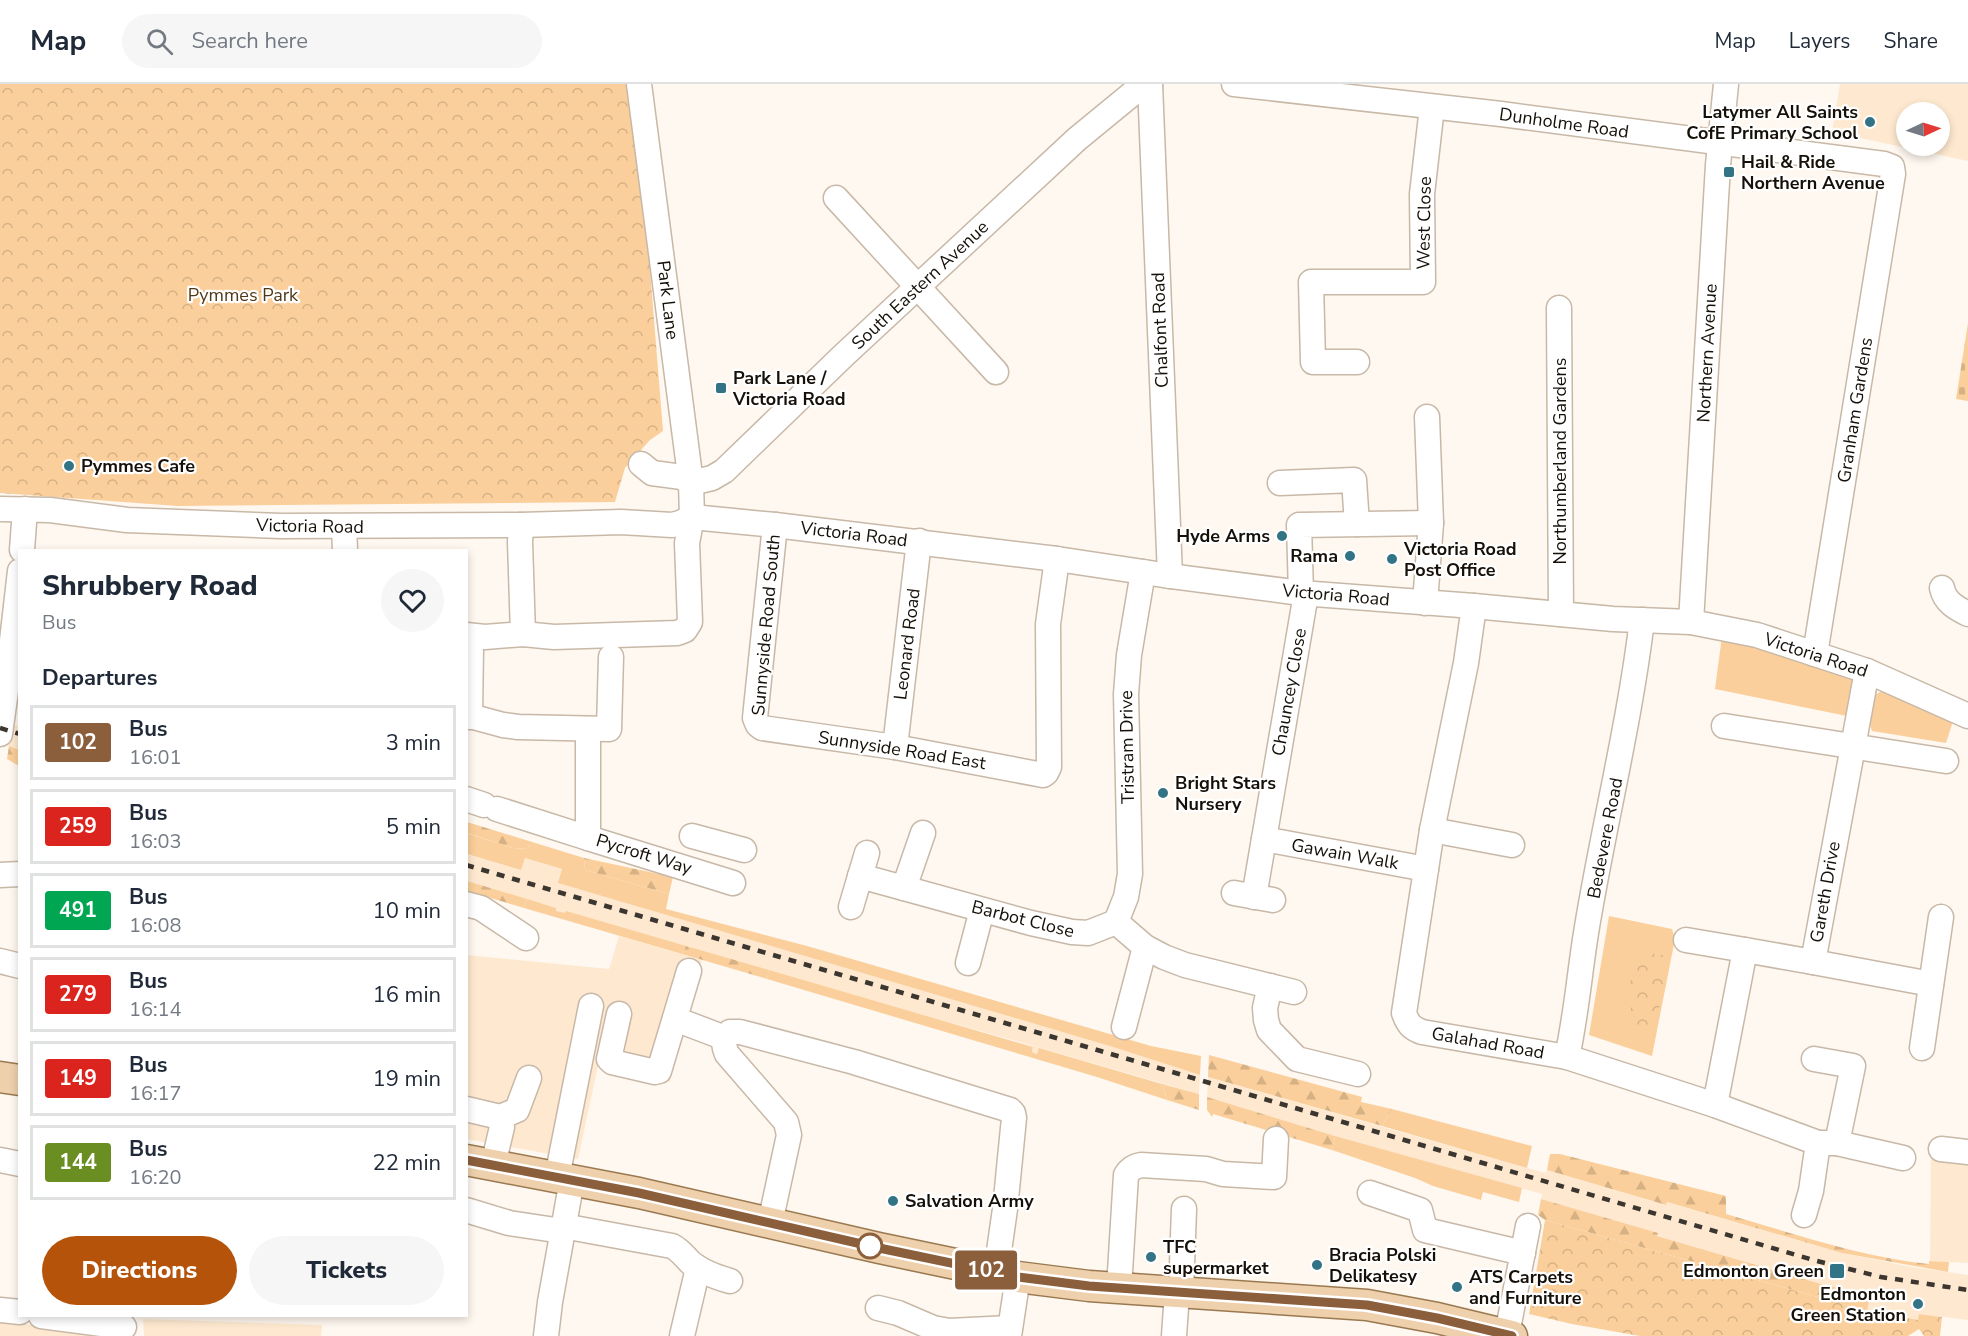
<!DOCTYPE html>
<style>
:root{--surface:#fff;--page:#f6f6f7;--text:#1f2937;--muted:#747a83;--line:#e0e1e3;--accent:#b45309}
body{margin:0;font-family:"Nunito Sans",sans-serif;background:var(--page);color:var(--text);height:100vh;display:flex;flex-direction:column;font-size:22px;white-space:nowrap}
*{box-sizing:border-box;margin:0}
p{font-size:20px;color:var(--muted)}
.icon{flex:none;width:33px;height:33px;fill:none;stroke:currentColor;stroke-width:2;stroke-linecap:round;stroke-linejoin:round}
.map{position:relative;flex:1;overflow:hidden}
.details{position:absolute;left:18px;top:465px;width:450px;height:768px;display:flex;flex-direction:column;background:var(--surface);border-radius:0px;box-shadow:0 3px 9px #0003}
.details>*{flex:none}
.badge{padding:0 12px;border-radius:4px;font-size:21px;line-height:39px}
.needle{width:39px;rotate:86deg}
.tools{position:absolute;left:1896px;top:18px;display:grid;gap:12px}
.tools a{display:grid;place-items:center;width:54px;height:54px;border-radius:50%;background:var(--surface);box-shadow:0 3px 9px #0003;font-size:30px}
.map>.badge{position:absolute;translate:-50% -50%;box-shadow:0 0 0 3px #fff}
h2{padding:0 24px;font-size:22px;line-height:54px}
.round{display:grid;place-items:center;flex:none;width:63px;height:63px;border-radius:32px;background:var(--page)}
.headline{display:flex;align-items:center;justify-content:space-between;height:102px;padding:0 24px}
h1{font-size:28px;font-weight:800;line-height:45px}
.primary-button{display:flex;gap:12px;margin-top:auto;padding:12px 24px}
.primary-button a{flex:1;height:69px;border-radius:36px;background:var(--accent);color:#fff;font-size:24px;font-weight:800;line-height:69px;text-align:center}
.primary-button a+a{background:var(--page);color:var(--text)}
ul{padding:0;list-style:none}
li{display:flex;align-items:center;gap:18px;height:75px;margin:0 12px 9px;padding:0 12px;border:3px solid var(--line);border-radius:0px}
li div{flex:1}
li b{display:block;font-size:22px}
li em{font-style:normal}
li .badge{min-width:66px;font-weight:700;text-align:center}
header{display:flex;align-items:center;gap:36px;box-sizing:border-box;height:84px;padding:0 30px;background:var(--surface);border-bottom:2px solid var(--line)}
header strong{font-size:28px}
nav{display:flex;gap:33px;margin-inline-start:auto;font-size:21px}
.search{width:420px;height:54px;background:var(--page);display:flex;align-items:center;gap:15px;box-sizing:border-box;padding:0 21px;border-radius:33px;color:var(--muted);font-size:22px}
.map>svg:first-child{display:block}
.built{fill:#fee9d0;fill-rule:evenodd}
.grass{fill:#fbcf9b}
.forest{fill:url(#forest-firs)}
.cemetery{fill:url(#cemetery-stones)}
.park{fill:url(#park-crowns)}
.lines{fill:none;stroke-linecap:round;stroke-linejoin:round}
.minor-casing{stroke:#c8b8a7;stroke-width:27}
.major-casing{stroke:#9a7950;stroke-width:33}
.minor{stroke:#fff;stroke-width:24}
.major{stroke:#eed0ad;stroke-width:30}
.rail{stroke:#3b362f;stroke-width:4.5;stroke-dasharray:8 8;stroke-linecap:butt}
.line-casing{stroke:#fff;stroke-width:14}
.line{stroke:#8b5e3c;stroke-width:9}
.poi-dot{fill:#327386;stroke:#fff;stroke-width:2}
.stop-dot{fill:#fff;stroke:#8b5e3c;stroke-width:3}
.labels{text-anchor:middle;stroke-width:4.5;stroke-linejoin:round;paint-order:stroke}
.poi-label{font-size:18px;font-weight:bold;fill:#151009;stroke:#fff;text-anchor:start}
.street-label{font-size:18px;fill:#151009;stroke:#fff}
.park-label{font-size:18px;fill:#503817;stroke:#fff}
</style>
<header>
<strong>Map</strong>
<div class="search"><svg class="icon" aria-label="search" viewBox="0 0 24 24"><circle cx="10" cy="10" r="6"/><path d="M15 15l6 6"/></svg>Search here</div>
<nav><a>Map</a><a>Layers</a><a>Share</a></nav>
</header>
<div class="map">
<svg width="1968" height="1252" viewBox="0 0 1968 1252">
<defs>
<pattern id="forest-firs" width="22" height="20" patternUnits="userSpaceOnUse" patternTransform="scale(1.5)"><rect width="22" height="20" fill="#fbcf9b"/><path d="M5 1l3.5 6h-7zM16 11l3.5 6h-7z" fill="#d6b184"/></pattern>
<pattern id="cemetery-stones" width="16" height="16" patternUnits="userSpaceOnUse" patternTransform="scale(1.5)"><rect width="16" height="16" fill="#fbcf9b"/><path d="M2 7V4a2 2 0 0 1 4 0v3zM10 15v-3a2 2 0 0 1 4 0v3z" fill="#d6b184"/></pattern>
<pattern id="park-crowns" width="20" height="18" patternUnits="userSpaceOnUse" patternTransform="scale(1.5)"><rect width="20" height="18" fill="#fbcf9b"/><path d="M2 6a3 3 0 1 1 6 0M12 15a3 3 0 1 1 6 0" fill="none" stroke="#d6b184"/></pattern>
</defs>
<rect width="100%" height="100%" fill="#fef8f0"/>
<!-- built -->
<g class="built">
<path d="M1840,0H1968V77L1832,48ZM1906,28H1940V62H1906Z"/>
<polygon points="0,637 19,642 19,666 0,660"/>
<polygon points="466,770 521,786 525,774 562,785 559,799 1113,963 1200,991 1199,1010 1040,964 1038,970 1032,968 1033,962 556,827 556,825 467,797"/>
<polygon points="619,852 702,876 679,955 670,998 598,982 578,1075 467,1055 466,871 609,885"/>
<polygon points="1208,993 1527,1084 1546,1089 1547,1086 1665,1121 1666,1118 1842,1169 1912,1183 1968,1191 1968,1236 1920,1230 1918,1237 1867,1227 1869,1211 1821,1200 1657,1152 1657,1149 1541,1115 1542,1110 1335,1052 1207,1013"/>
<polygon points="1931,1058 1968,1061 1968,1179 1930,1177"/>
<polygon points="143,1235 322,1241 321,1252 144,1252"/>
<polygon points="0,1237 109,1251 109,1252 0,1252"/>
</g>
<!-- grass -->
<g class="grass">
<polygon points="1722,552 1856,591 1847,632 1715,605"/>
<path d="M1883,606L1955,631L1946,659L1872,647C1867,637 1873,622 1875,611Z"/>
<polygon points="466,749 513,764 528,765 532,758 584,774 585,786 669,810 666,825 807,862 1151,962 1201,972 1200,991 1113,963 558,799 562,785 525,774 521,786 467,770"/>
<polygon points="527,815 556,824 556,827 565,829 566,827 686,862 682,870 524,824"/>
<polygon points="1609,832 1672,845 1675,855 1652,972 1589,951"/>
<polygon points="769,886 1033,963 1032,968 1037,970 1039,964 1162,1000 1167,1016 1097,993 767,895"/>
<polygon points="1392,1025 1532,1062 1527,1084 1382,1042"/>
<polygon points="1335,1052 1522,1104 1519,1118 1483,1108 1481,1116 1433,1102 1415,1094 1332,1066"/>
</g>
<!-- forest -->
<g class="forest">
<polygon points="9,662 19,666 19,682 7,675"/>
<polygon points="466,738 467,738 532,758 528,765 513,764 467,749"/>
<polygon points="584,774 673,793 669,810 585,786"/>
<polygon points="467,797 527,815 524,824 467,807"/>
<polygon points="686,862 769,886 767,895 682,870"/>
<polygon points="1209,971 1362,1013 1361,1018 1392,1025 1382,1042 1208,993"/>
<polygon points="1162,1000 1199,1010 1199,1026 1167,1016"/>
<polygon points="1207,1013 1335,1052 1332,1066 1213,1030 1212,1033 1207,1026"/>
<path d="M1550,1070H1560L1726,1112V1130C1792,1149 1860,1173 1929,1180V1177L1949,1178L1948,1188L1842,1169L1667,1118L1666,1121L1547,1086Z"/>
<polygon points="1541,1115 1658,1149 1657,1152 1821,1200 1870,1211 1867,1227 1545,1136 1538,1131"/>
</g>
<!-- cemetery -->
<polygon class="cemetery" points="1968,239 1968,317 1956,315"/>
<!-- park -->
<g class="park">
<polygon points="0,0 627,0 648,161 663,347 650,356 625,384 615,418 178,422 0,409"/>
<path d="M1641,868L1669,872L1654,951L1630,945C1630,934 1631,923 1632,912C1633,893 1621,885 1641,868Z"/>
<polygon points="1545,1136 1867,1227 1918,1236 1919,1230 1942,1233 1940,1252 1924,1252 1919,1245 1908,1252 1640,1252 1572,1240 1529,1230"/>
</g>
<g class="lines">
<defs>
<g id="minor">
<polyline points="1150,0 1170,492"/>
<polyline points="1234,0 1501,30 1884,80 1892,83 1893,90 1815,570"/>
<polyline points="836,114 996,288"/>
<polyline points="1559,224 1561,530"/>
<polyline points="1357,278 1313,278 1311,198 1423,198 1422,110 1432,23"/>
<polyline points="641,380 652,389 682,393 691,399 712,394 724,387 844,271 1077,55 1133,9 1141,5 1150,3"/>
<polyline points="1280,399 1354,396 1357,440"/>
<polyline points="0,425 50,426 127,436 281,442 521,441 621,438 672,441 680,439 692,433 775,441 1057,475 1170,492 1301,509 1474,522 1613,535 1691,538 1757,551 1815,570 1867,587 1968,632"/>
<polyline points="521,441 520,458 523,550"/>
<polyline points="775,441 755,634 758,641 762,644 895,663 1043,691 1046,689 1049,683 1048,540 1057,475"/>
<polyline points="344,443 345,466"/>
<polyline points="22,466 25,425"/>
<path d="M1942,504C1945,518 1956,524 1968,530"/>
<polyline points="1301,509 1299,441 1431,439"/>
<polyline points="1425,519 1431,439 1427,333"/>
<path d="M1474,522L1466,579L1432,746L1404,929C1408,940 1411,944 1422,948L1567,973L1715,1021L1818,1059H1837L1903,1074"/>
<polyline points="1691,538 1718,81 1726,0"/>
<polyline points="466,551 485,553 523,550 554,553 677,549 685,546 690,538 687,459 692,433 691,399 639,0"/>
<polyline points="466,631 503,641 518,643 609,645 611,573"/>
<polyline points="470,633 471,562"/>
<polyline points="1724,642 1946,677"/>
<polyline points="588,645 588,754 733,799"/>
<polyline points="0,650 8,592 20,487"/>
<polyline points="895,663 919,457"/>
<polyline points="466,715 484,721"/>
<polyline points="497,725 588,754"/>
<polyline points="1432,746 1512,761"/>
<polyline points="692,752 744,766"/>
<polyline points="1264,755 1426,785"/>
<polyline points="0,791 20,790"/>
<polyline points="860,792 1031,839 1072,848 1088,849 1116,838 1145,863 1164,873 1185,881 1294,908"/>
<polyline points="904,804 923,749"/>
<polyline points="1234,809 1273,816"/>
<polyline points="1254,813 1306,510"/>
<polyline points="466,820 481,824 526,854"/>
<polyline points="851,823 867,769"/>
<polyline points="1116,838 1126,813 1130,790 1126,610 1129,571 1143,488"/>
<polyline points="1686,856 1745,866"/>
<polyline points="0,877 20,882"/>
<polyline points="1813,878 1931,900"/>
<polyline points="968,879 982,826"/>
<polyline points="1270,902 1265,924 1266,936 1269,946 1297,975 1358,990"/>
<polyline points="619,930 609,975 612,978 655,988 659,987 689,887"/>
<polyline points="675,935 725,954"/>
<polyline points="1124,943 1145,863"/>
<polyline points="1922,964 1941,833"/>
<path d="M1567,973C1577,928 1580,882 1588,837C1605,736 1630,637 1642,536"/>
<polyline points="1814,975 1853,982 1837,1059"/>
<polyline points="1715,1021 1745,866 1813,878 1867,587"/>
<polyline points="466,1025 500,1033 502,1043 493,1081"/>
<polyline points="500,1033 517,1026 529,994"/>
<polyline points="1941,1065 1968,1068"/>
<polyline points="0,1076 20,1080"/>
<polyline points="557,1093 591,922"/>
<polyline points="1370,1109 1420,1126 1425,1146 1523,1169"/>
<polyline points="466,1126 509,1139 562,1147"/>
<polyline points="1804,1131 1811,1107 1818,1059"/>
<path d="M770,1139L789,1051L786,1038L727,970C723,961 723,956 730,948H740L854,978L1010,1026L1013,1029L1014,1034L1005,1125L996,1188"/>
<path d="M563,1142L672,1162C680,1166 684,1172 690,1178C701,1188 716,1193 730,1197"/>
<path d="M1119,1204L1126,1091C1130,1085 1133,1083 1141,1081L1206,1085L1223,1090L1274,1093L1276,1055"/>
<polyline points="1181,1209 1184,1125"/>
<polyline points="878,1224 898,1229 933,1244 949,1247 1010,1244"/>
<polyline points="0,1226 20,1228"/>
<polyline points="41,1232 124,1243"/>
<polyline points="1507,1250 1528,1142"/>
<polyline points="546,1252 550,1218 572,1096"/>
<polyline points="682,1252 698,1184"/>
<polyline points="1009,1252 1018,1193"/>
<polyline points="1174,1252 1177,1209"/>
</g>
<g id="major">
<polyline points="0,993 20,996"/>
<polyline points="466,1076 639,1109 879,1164 1018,1193 1089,1202 1367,1221 1437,1234 1512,1252"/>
</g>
</defs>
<!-- minor casing -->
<use href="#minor" class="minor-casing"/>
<!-- major casing -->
<use href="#major" class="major-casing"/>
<!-- minor -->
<use href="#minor" class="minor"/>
<!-- major -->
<use href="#major" class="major"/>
<!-- rail -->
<g class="rail">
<polyline points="0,644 20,650"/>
<polyline points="466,781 1817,1177 1881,1193 1968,1206"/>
</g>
</g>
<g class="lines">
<defs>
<polyline id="line" points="466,1076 639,1109 879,1164 1018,1193 1089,1202 1367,1221 1437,1234 1512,1252"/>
</defs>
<!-- line casing -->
<use href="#line" class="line-casing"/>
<!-- line -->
<use href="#line" class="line"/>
</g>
<!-- markers -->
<g class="poi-dot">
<circle cx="1870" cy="38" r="6"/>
<rect x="1723" y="82" width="12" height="12" rx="3"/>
<rect x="715" y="298" width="12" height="12" rx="3"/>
<circle cx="69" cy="382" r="6"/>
<circle cx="1282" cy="452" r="6"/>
<circle cx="1350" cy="472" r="6"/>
<circle cx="1392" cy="475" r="6"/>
<circle cx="1163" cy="709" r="6"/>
<circle cx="893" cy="1117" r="6"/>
<circle cx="1151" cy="1173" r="6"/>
<circle cx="1317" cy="1181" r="6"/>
<rect x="1829" y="1179" width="16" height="16" rx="3"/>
<circle cx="1457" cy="1203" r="6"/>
<circle cx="1918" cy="1220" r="6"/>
</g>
<circle class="stop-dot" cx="870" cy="1162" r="12"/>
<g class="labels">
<!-- poi labels -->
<g class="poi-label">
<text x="1858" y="34" text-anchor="end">Latymer All Saints<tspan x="1858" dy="21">CofE Primary School</tspan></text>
<text x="1741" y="84">Hail &amp; Ride<tspan x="1741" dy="21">Northern Avenue</tspan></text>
<text x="733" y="300">Park Lane /<tspan x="733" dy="21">Victoria Road</tspan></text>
<text x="81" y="388">Pymmes Cafe</text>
<text x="1270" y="458" text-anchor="end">Hyde Arms</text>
<text x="1404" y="471">Victoria Road<tspan x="1404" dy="21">Post Office</tspan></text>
<text x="1338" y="478" text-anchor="end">Rama</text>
<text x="1175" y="705">Bright Stars<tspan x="1175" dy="21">Nursery</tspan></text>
<text x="905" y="1123">Salvation Army</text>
<text x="1163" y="1169">TFC<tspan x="1163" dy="21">supermarket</tspan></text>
<text x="1329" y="1177">Bracia Polski<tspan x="1329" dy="21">Delikatesy</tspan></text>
<text x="1824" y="1193" text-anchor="end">Edmonton Green</text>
<text x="1469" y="1199">ATS Carpets<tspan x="1469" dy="21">and Furniture</tspan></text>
<text x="1906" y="1216" text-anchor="end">Edmonton<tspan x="1906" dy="21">Green Station</tspan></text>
</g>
<!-- street labels -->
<g class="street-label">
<text transform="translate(1564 39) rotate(8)" y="6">Dunholme Road</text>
<text transform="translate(1424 139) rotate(-89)" y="6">West Close</text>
<text transform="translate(920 201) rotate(-43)" y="6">South Eastern Avenue</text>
<text transform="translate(668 216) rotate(83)" y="6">Park Lane</text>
<text transform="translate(1160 246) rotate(-92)" y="6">Chalfont Road</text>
<text transform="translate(1707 269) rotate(-87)" y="6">Northern Avenue</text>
<text transform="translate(1855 326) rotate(-81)" y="6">Granham Gardens</text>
<text transform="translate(1560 377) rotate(-90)" y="6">Northumberland Gardens</text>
<text transform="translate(310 442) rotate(1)" y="6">Victoria Road</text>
<text transform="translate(854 450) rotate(7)" y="6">Victoria Road</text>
<text transform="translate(1336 511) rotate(5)" y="6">Victoria Road</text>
<text transform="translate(766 541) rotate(-85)" y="6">Sunnyside Road South</text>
<text transform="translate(907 560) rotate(-83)" y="6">Leonard Road</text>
<text transform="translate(1816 571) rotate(18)" y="6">Victoria Road</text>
<text transform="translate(1289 608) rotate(-80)" y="6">Chauncey Close</text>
<text transform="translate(1127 663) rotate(-91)" y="6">Tristram Drive</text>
<text transform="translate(902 666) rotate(9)" y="6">Sunnyside Road East</text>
<text transform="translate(1605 754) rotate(-79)" y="6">Bedevere Road</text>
<text transform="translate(644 770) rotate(17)" y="6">Pycroft Way</text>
<text transform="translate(1345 770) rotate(10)" y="6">Gawain Walk</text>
<text transform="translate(1825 808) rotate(-80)" y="6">Gareth Drive</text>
<text transform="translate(1023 835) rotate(14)" y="6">Barbot Close</text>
<text transform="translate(1488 959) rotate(10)" y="6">Galahad Road</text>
</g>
<!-- park labels -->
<g class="park-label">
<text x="243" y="217">Pymmes Park</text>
</g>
</g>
</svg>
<div class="tools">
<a><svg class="needle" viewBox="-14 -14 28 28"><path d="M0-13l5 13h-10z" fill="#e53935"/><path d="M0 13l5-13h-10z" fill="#747a83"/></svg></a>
</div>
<b class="badge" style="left:986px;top:1186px;background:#8b5e3c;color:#fff">102</b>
<section class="details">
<div class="headline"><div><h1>Shrubbery Road</h1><p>Bus</p></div><a class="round"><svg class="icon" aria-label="heart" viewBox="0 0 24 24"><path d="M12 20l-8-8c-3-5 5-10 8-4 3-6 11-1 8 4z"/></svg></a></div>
<h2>Departures</h2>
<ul>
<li><span class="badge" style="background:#8b5e3c;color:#fff">102</span><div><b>Bus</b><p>16:01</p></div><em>3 min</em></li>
<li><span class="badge" style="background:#dc241f;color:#fff">259</span><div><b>Bus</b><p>16:03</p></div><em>5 min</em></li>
<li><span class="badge" style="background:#00a651;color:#fff">491</span><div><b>Bus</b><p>16:08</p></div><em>10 min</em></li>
<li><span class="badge" style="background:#dc241f;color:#fff">279</span><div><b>Bus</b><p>16:14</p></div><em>16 min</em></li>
<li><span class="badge" style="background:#dc241f;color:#fff">149</span><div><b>Bus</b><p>16:17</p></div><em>19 min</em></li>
<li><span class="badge" style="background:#6b8e23;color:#fff">144</span><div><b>Bus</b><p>16:20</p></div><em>22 min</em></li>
</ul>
<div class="primary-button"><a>Directions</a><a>Tickets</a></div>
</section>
</div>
